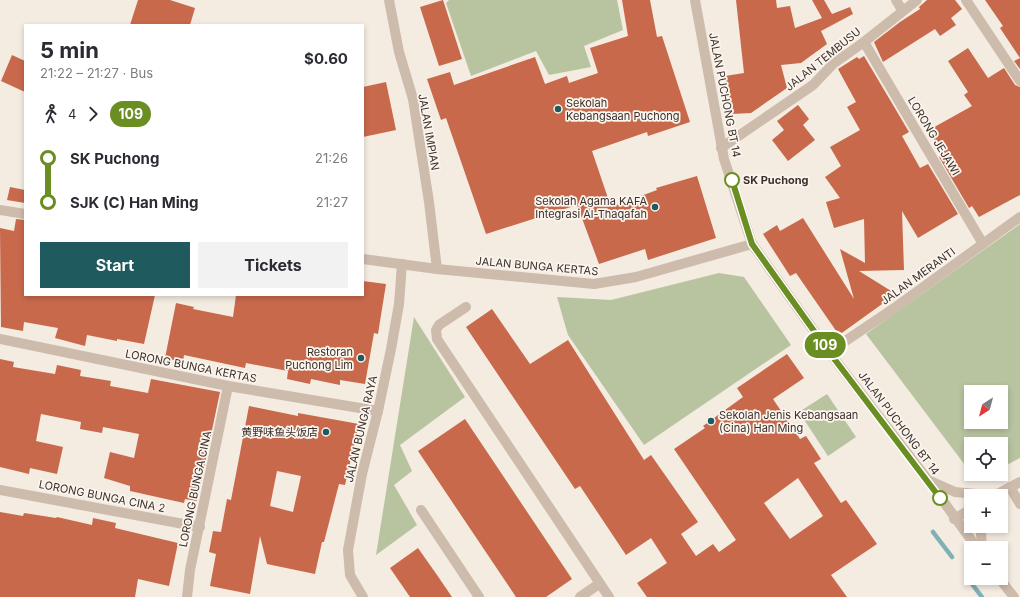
<!DOCTYPE html>
<meta charset="utf-8">
<style>
:root{--surface:#fff;--page:#f2f2f3;--text:#2b2b33;--muted:#7c7c81;--accent:#1f5a5e}
body{margin:0;font-family:Inter,"Noto Sans SC",sans-serif;background:var(--page);color:var(--text);height:100vh;display:flex;flex-direction:column;font-size:15px;white-space:nowrap}
*{box-sizing:border-box;margin:0}
p{font-size:13px;color:var(--muted)}
.icon{flex:none;width:22px;height:22px;fill:none;stroke:currentColor;stroke-width:2;stroke-linecap:round;stroke-linejoin:round}
.map{position:relative;flex:1;overflow:hidden}
.drawer{position:absolute;left:24px;top:24px;width:340px;height:272px;display:flex;flex-direction:column;background:var(--surface);border-radius:0px;box-shadow:0 2px 6px #0003}
.drawer>*{flex:none}
.badge{padding:0 8px;border-radius:13px;font-size:14px;line-height:26px}
.needle{width:26px;rotate:216deg}
.controls{position:absolute;left:964px;top:385px;display:grid;gap:8px}
.controls a{display:grid;place-items:center;width:44px;height:44px;border-radius:0px;background:var(--surface);box-shadow:0 2px 6px #0003;font-size:20px}
.map>.badge{position:absolute;translate:-50% -50%;box-shadow:0 0 0 2px #fff}
.legs{display:flex;align-items:center;gap:6px;height:44px;padding:0 16px;font-size:13px}
.legs p{margin-inline-start:auto}
.headline{display:flex;align-items:center;justify-content:space-between;height:68px;padding:0 16px}
h1{font-size:22px;font-weight:700;line-height:30px}
.action{display:flex;gap:8px;margin-top:auto;padding:8px 16px}
.action a{flex:1;height:46px;border-radius:0px;background:var(--accent);color:#fff;font-size:16px;font-weight:700;line-height:46px;text-align:center}
.action a+a{background:var(--page);color:var(--text)}
ul{padding:0 16px;list-style:none}
li{display:flex;align-items:center;gap:14px;height:44px;font-size:15px}
li i{display:grid;place-items:center;width:6px;height:100%;margin:0 5px;background:currentColor}
li i::after{content:'';width:10px;height:10px;margin:-5px;border:3px solid;border-radius:50%;background:var(--surface)}
li p{margin-inline-start:auto}
li:first-child i{background:linear-gradient(#0000 50%,currentColor 0)}
li:last-child i{background:linear-gradient(currentColor 50%,#0000 0)}
.map>svg:first-child{display:block}
.green{fill:#b8c4a0;fill-rule:evenodd}
.lines{fill:none;stroke-linecap:round;stroke-linejoin:round}
.stream{stroke:#7fb0b2;stroke-width:4.5}
.building{fill:#c8694b;fill-rule:evenodd}
.minor{stroke:#cdbbac;stroke-width:10}
.tertiary{stroke:#cdbbac;stroke-width:10}
.line-1-casing{stroke:#fff;stroke-width:9}
.line-1{stroke:#6b8e23;stroke-width:6}
.poi-dot{fill:#1f5a5e;stroke:#fbf5ee;stroke-width:1.5}
.stop-1-dot{fill:#fff;stroke:#6b8e23;stroke-width:2}
.labels{text-anchor:middle;stroke-width:3.5;stroke-linejoin:round;paint-order:stroke}
.street-label{font-size:11px;fill:#3b302b;stroke:#fbf5ee}
.poi-label{font-size:11px;fill:#3b302b;stroke:#fbf5ee;text-anchor:end}
.stop-label{font-size:11px;font-weight:bold;fill:#3b302b;stroke:#fbf5ee;text-anchor:start}
</style>
<div class="map">
<svg width="1020" height="597" viewBox="0 0 1020 597">
<rect width="100%" height="100%" fill="#f4ebe1"/>
<!-- green -->
<g class="green">
<polygon points="449,0 617,0 623,30 584,46 591,67 549,75 536,51 471,76 446,3"/>
<path d="M1020,224V458L1001,468V444H971V473L866,334ZM971,392H1001V422H971Z"/>
<polygon points="719,273 744,277 791,345 644,445 568,335 557,297 611,300"/>
<polygon points="414,317 465,397 400,445 412,471 394,485 417,525 376,555"/>
<polygon points="827,394 856,437 828,456 799,412"/>
</g>
<g class="lines">
<!-- stream -->
<g class="stream">
<polyline points="933,532 952,557"/>
<polyline points="972,584 982,597"/>
</g>
</g>
<!-- building -->
<g class="building">
<polygon points="138,0 170,0 195,8 190,25 130,25"/>
<polygon points="443,0 462,59 439,66 420,7"/>
<polygon points="622,0 650,0 657,37 662,36 690,122 648,136 647,132 592,151 611,207 657,190 656,188 697,176 716,238 648,260 645,249 599,264 577,205 486,234 446,118 441,120 427,79 450,72 454,85 535,57 545,84 567,76 569,83 598,73 590,48 628,36"/>
<polygon points="736,0 776,0 777,8 790,6 795,28 822,18 812,0 824,0 832,14 850,7 853,14 821,31 827,44 801,63 781,65 787,88 751,113 732,114 725,76 744,73"/>
<polygon points="927,0 955,0 962,9 951,18 956,25 940,36 935,29 883,62 874,42 900,22 920,9 919,7"/>
<polygon points="985,0 1020,0 1020,69 1014,61 1020,58 1000,28 1003,26"/>
<polygon points="968,48 988,78 1004,68 1015,85 1020,87 1020,195 979,217 972,206 969,208 939,157 943,155 929,130 972,106 964,95 968,92 948,61"/>
<polygon points="12,55 25,61 25,92 1,81"/>
<polygon points="864,56 909,132 902,136 920,168 928,164 958,214 918,238 902,211 904,270 859,271 896,294 839,335 796,273 790,276 763,234 777,225 780,231 803,218 854,299 840,249 865,263 864,219 834,228 826,202 840,198 825,177 841,166 830,147 860,130 847,107 856,102 838,69 857,57 859,59"/>
<polygon points="386,82 396,130 363,137 363,87"/>
<polygon points="798,105 809,119 803,125 815,140 788,161 772,140 784,130 777,121"/>
<polygon points="10,187 25,190 25,203 7,200"/>
<polygon points="16,219 25,220 25,295 155,295 144,344 117,339 117,341 87,335 85,346 55,338 58,328 24,322 23,331 1,327 0,228 14,231"/>
<polygon points="363,281 386,284 378,334 374,333 365,384 340,380 340,385 311,379 310,384 287,379 288,371 246,363 245,368 184,355 183,362 165,358 176,303 194,307 193,309 233,317 236,295 363,295"/>
<path d="M492,309L530,364L568,340L644,460L651,455L698,522L681,534L696,556L713,544L719,552L736,540L674,449L705,428L703,426L743,397L737,388L787,354L804,378L773,399L800,439L806,436L821,459L814,463L841,503L846,500L877,544L831,575L847,597H647L637,583L667,563L651,538L626,555L580,486L575,489L466,327ZM798,478L823,516L790,539L764,503Z"/>
<polygon points="0,359 14,362 13,367 55,374 57,365 81,370 80,376 111,381 110,386 148,393 151,379 220,392 197,501 185,499 184,503 130,491 130,486 104,478 110,452 134,458 139,434 103,427 102,433 80,429 81,422 41,414 36,441 63,447 57,474 30,468 29,474 0,467"/>
<path d="M249,406L298,416V413L359,424L345,485L339,484L324,542H322L315,574L267,564L260,536L250,594L210,586L216,554L209,552L213,531L221,532L227,499L231,500ZM277,471L301,476L293,512L270,506Z"/>
<polygon points="465,419 572,579 546,597 516,597 418,451"/>
<polygon points="0,512 23,516 24,513 56,518 57,517 92,525 93,518 116,523 115,528 178,543 169,586 138,579 135,597 0,597"/>
<polygon points="418,548 437,575 452,597 410,597 390,568"/>
</g>
<g class="lines">
<!-- minor -->
<g class="minor">
<polyline points="389,0 399,52 413,99 429,202 437,269"/>
<polyline points="896,0 902,10"/>
<polyline points="966,0 1020,81"/>
<polyline points="864,42 983,244"/>
<polyline points="721,148 813,85 833,64 864,42 917,0"/>
<polyline points="0,210 25,214"/>
<polyline points="363,259 437,269 594,284 636,277 752,244"/>
<polyline points="466,307 439,325 436,330 437,339 609,597"/>
<polyline points="0,339 228,386 378,411"/>
<polyline points="829,352 893,309 1020,217"/>
<polyline points="1010,487 1020,504"/>
<polyline points="0,490 200,527"/>
<polyline points="994,496 1020,482"/>
<polyline points="421,510 479,597"/>
<polyline points="954,519 971,509"/>
<polyline points="187,597 190,570 228,386"/>
<polyline points="363,597 350,575 348,550 362,474 378,411 391,349 399,304 402,264"/>
<polyline points="580,597 599,584"/>
</g>
<!-- tertiary -->
<g class="tertiary">
<polyline points="695,0 724,159 752,244 829,352 928,480 977,548"/>
<polyline points="928,480 955,492 996,496"/>
<polyline points="982,548 981,533 982,526"/>
<polyline points="999,578 1014,597"/>
</g>
</g>
<g class="lines">
<defs>
<polyline id="line-1" points="732,180 752,244 829,352 940,498"/>
</defs>
<!-- line-1 casing -->
<use href="#line-1" class="line-1-casing"/>
<!-- line-1 -->
<use href="#line-1" class="line-1"/>
</g>
<!-- markers -->
<g class="poi-dot">
<circle cx="558" cy="109" r="4"/>
<circle cx="655" cy="207" r="4"/>
<circle cx="361" cy="358" r="4"/>
<circle cx="711" cy="421" r="4"/>
<circle cx="326" cy="432" r="4"/>
</g>
<g class="stop-1-dot">
<circle cx="732" cy="180" r="7"/>
<circle cx="940" cy="498" r="7"/>
</g>
<g class="labels">
<!-- street labels -->
<g class="street-label">
<text transform="translate(823 59) rotate(-39)" y="4">JALAN TEMBUSU</text>
<text transform="translate(725 95) rotate(79)" y="4">JALAN PUCHONG BT 14</text>
<text transform="translate(429 132) rotate(80)" y="4">JALAN IMPIAN</text>
<text transform="translate(934 136) rotate(59)" y="4">LORONG JEJAWI</text>
<text transform="translate(537 266) rotate(5)" y="4">JALAN BUNGA KERTAS</text>
<text transform="translate(918 276) rotate(-36)" y="4">JALAN MERANTI</text>
<text transform="translate(191 366) rotate(11)" y="4">LORONG BUNGA KERTAS</text>
<text transform="translate(899 423) rotate(53)" y="4">JALAN PUCHONG BT 14</text>
<text transform="translate(361 429) rotate(-77)" y="4">JALAN BUNGA RAYA</text>
<text transform="translate(195 489) rotate(-78)" y="4">LORONG BUNGA CINA</text>
<text transform="translate(102 496) rotate(11)" y="4">LORONG BUNGA CINA 2</text>
</g>
<!-- poi labels -->
<g class="poi-label">
<text x="566" y="107" text-anchor="start">Sekolah<tspan x="566" dy="13">Kebangsaan Puchong</tspan></text>
<text x="647" y="205">Sekolah Agama KAFA<tspan x="647" dy="13">Integrasi Al-Thaqafah</tspan></text>
<text x="353" y="356">Restoran<tspan x="353" dy="13">Puchong Lim</tspan></text>
<text x="719" y="419" text-anchor="start">Sekolah Jenis Kebangsaan<tspan x="719" dy="13">(Cina) Han Ming</tspan></text>
<text x="318" y="436">黄野味鱼头饭店</text>
</g>
<!-- stop labels -->
<g class="stop-label">
<text x="743" y="184">SK Puchong</text>
</g>
</g>
</svg>
<div class="controls">
<a><svg class="needle" viewBox="-14 -14 28 28"><path d="M0-13l5 13h-10z" fill="#e53935"/><path d="M0 13l5-13h-10z" fill="#7c7c81"/></svg></a>
<a><svg class="icon" aria-label="locate" viewBox="0 0 24 24"><circle cx="12" cy="12" r="6"/><path d="M12 2v4M12 18v4M2 12h4M18 12h4"/></svg></a>
<a>+</a>
<a>−</a>
</div>
<b class="badge" style="left:825px;top:345px;background:#6b8e23;color:#fff">109</b>
<section class="drawer">
<div class="headline"><div><h1>5 min</h1><p>21:22 – 21:27 · Bus</p></div><b>$0.60</b></div>
<div class="legs"><svg class="icon" aria-label="walk" viewBox="0 0 24 24"><circle cx="13" cy="4" r="2"/><path d="M13 8l-2 6 4 7M11 14l-3 7M7 12l3-4h3l4 4"/></svg>4<svg class="icon" aria-label="forward" viewBox="0 0 24 24"><path d="M9 5l7 7-7 7"/></svg><b class="badge" style="background:#6b8e23;color:#fff">109</b></div>
<ul>
<li><i style="color:#6b8e23"></i><b>SK Puchong</b><p>21:26</p></li>
<li><i style="color:#6b8e23"></i><b>SJK (C) Han Ming</b><p>21:27</p></li>
</ul>
<div class="action"><a>Start</a><a>Tickets</a></div>
</section>
</div>
